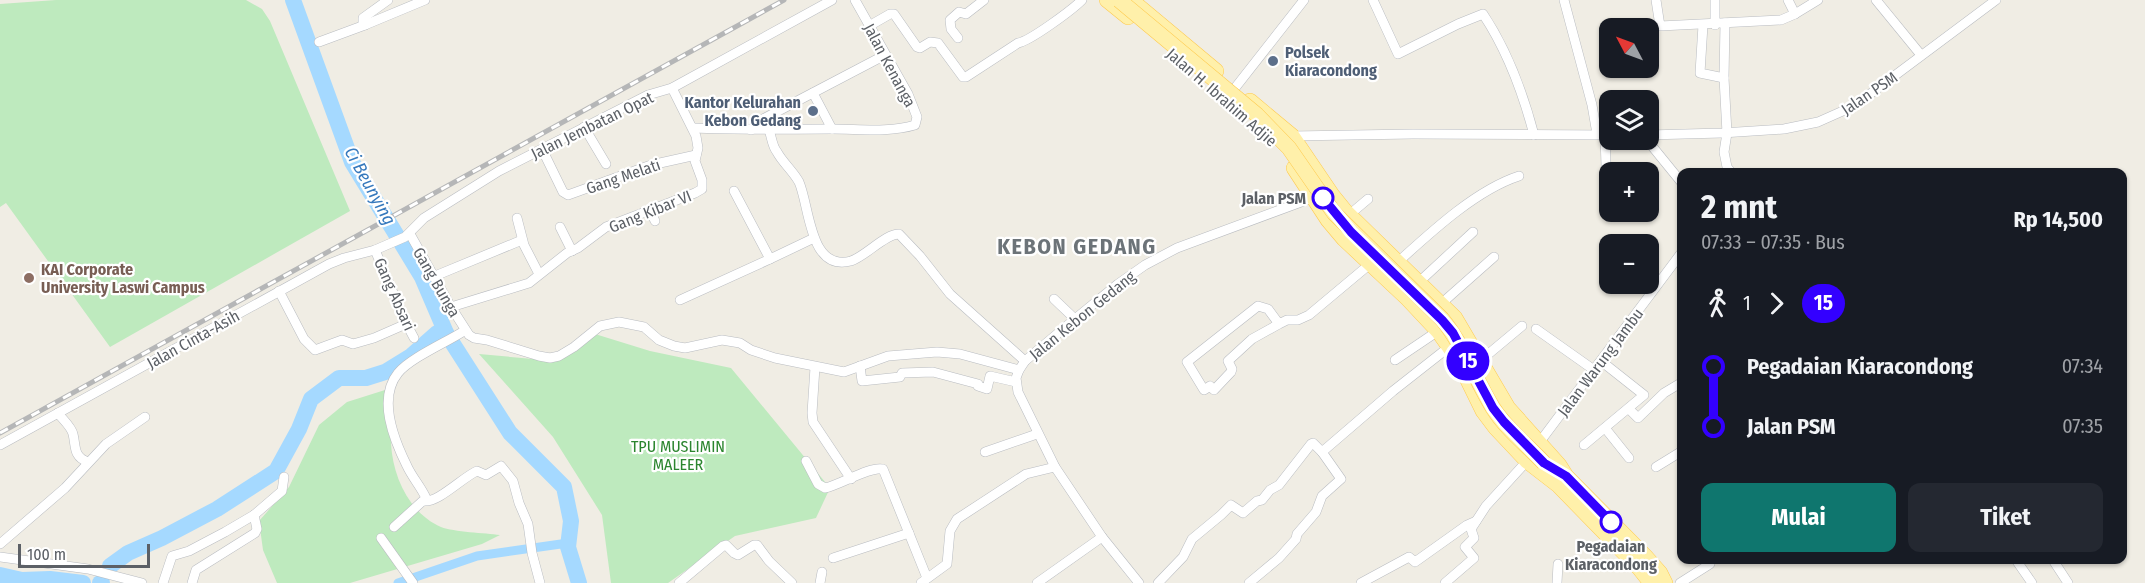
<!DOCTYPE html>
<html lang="id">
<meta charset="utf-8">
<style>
:root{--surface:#171b24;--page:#242831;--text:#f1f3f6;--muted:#9ea1a6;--accent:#0f766e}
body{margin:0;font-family:"Fira Sans Condensed",sans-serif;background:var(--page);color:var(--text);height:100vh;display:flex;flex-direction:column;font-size:22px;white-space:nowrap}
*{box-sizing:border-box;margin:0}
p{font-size:20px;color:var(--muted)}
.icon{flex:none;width:33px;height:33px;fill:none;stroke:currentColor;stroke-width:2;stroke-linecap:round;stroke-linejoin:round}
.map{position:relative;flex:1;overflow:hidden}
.drawer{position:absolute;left:1677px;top:168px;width:450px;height:396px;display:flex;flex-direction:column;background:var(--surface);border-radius:12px;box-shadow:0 2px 4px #0004}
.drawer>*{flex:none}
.badge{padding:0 12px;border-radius:20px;font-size:21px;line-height:39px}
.needle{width:39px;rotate:311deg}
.buttons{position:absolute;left:1599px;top:18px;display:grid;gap:12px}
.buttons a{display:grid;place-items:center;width:60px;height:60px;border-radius:12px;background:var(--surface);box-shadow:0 2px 4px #0004;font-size:30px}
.scale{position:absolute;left:18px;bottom:15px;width:132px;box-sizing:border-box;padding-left:6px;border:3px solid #5c6066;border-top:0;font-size:16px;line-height:21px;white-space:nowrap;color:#5c6066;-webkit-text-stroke:4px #fff;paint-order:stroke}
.map>.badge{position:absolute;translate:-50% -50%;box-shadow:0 0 0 3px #fff}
.legs{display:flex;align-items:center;gap:9px;height:66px;padding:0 24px;font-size:20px}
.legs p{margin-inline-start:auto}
.headline{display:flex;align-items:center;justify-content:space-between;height:102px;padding:0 24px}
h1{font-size:33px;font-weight:700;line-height:45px}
.primary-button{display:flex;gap:12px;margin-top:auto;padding:12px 24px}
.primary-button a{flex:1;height:69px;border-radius:12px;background:var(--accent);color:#fff;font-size:24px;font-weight:700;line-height:69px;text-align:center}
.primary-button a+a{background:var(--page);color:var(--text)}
ul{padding:0 24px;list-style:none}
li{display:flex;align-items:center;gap:21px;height:60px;font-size:22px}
li i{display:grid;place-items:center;width:9px;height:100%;margin:0 8px;background:currentColor}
li i::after{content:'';width:15px;height:15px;margin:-8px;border:4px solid;border-radius:50%;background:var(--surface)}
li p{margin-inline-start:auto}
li:first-child i{background:linear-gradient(#0000 50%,currentColor 0)}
li:last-child i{background:linear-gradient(currentColor 50%,#0000 0)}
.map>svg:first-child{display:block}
.green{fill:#beeabe}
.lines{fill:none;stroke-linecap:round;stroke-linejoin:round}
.canal{stroke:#a5d9ff;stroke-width:9}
.river{stroke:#a5d9ff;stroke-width:16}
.minor-casing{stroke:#b9bcc1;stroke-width:10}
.primary-casing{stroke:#ffca4e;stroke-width:16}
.minor{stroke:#fff;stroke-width:9}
.primary{stroke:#fff0aa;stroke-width:15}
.rail-casing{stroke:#b5b6b7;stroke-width:5}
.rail{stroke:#fff;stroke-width:3;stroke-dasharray:9;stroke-linecap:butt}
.primary-bridge-casing{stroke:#ffca4e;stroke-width:16;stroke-linecap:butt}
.primary-bridge{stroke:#fff0aa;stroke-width:15}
.line-1-casing{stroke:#fff;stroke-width:14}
.line-1{stroke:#30f;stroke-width:9}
.service-dot{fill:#5c6f8a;stroke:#fff;stroke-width:2}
.stop-1-dot{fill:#fff;stroke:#30f;stroke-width:3}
.education-dot{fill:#8d6e63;stroke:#fff;stroke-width:2}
.labels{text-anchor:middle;stroke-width:4.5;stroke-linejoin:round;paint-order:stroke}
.service-label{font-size:16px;font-weight:bold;fill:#4e5e75;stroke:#fff;text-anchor:start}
.street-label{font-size:16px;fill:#5c6066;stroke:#fff}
.stop-label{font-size:16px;font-weight:bold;fill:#5c6066;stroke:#fff;text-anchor:end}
.education-label{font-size:16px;font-weight:bold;fill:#785e54;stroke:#fff;text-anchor:start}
.park-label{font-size:16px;fill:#2b852e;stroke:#fff}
.water-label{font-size:18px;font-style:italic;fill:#3679bd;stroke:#fff}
.district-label{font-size:22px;font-weight:bold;letter-spacing:1.5px;fill:#6c7378;stroke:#fff}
</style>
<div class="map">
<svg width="2145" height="583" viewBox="0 0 2145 583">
<rect width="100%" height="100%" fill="#f0ede4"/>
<!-- green -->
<g class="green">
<polygon points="56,0 246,0 262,9 270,21 350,211 110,347 6,203 0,207 0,4"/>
<polygon points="595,334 650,351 731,368 830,488 816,518 735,536 668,583 611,583 602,515 553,437 479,354 544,360"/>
<path d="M385,390C393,409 390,424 391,444C393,477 409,513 441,527C454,532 485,533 500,535L482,544L350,583H277L263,550L259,521L289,487L319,425L347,402Z"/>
</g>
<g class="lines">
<!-- canal -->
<polyline class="canal" points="398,583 477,556 568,543"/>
<!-- river -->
<g class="river">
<polyline points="293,0 352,162 422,277 446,333 510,433 564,487 571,521 568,547 579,583"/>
<polyline points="110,566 128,553 162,538 217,509 276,471 299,429 311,399 339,378 366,378 385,372 411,356 437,333 446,333"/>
<polyline points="0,575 22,580 50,579 83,583"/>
<polyline points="100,583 102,583"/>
</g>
<defs>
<g id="minor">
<path d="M1373,0L1398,54L1458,24L1483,14C1507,50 1523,93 1534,135"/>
<polyline points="1564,0 1592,105 1597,134"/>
<polyline points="1656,0 1660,26 1781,20 1795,14 1818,0"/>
<polyline points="1788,0 1795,14"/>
<polyline points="1876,0 1921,55"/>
<polyline points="1725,23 1724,78 1727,133 1724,152 1727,167 1731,172"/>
<polyline points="365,25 363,22 363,18 388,0"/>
<polyline points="1703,25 1700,73 1724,78"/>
<polyline points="1715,25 1715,0"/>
<path d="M869,26L890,14H894L917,47L920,48L930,42L938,43L963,77H966L1018,43C1030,41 1072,10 1082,0"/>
<polyline points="958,38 951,29 950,20 959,12 966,14 984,0"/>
<polyline points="319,42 365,25 425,0"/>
<polyline points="1235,88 1304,0"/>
<polyline points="813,93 832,129"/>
<polyline points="584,127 606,164"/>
<path d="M693,128C739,130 785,129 832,129C860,129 888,133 915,125L917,117L908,94L855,0"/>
<polyline points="751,130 761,120 885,55"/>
<path d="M769,130C772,138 772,146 777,152C783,163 793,171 799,182C810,207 809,272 851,261C866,256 885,234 899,234L920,256L950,294L1025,361"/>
<polyline points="1605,134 1606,166"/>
<polyline points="1648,135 1722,133 1784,129 1818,122 1854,106 1996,0"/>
<polyline points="1292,136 1413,134 1610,135"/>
<polyline points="1647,140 1682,183"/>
<polyline points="542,149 563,192 568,195 651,165 696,155"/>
<polyline points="734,191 770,259 814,238"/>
<polyline points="650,210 655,221"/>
<polyline points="1349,215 1368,199"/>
<polyline points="517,218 524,245 539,274"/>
<polyline points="560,227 572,251"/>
<polyline points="410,234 451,307 469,335 474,338 487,340 539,356 550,358 559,356 574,347 600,326 619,322 644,327 659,340 674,346 685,348 722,340 740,343 751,350 775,358 844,372 888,356 937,352 960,354 1019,370"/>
<polyline points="375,250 405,321 414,338"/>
<path d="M1398,262C1431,232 1476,190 1519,176"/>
<polyline points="435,276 522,240"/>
<polyline points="1419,282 1473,232"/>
<polyline points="279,291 304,339 315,350 342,340 353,344 374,338 406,324"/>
<polyline points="1054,299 1075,319"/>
<polyline points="680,300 770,259"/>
<polyline points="1442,303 1494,257"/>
<polyline points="451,307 529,283 567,253 578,248 606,227 695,193 702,189 702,180 695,161 698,148 696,136 672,88"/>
<polyline points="1279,324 1268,309 1258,306 1187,362 1204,390 1210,386 1214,390 1231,372 1232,369 1228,361 1252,339 1279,324 1287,320 1298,320 1309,315 1370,264"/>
<polyline points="1536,329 1594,370"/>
<polyline points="1395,360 1438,331"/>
<polyline points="1480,361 1522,326"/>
<polyline points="860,366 862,381 900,377 902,373 933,372 978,384 978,386 987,389 990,376 1016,382"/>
<polyline points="815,367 812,413 813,422 851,479"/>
<polyline points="1629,409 1638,418 1664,393 1679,384 1682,389"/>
<path d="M58,413C62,419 71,426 73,434C76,446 73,457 88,462"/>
<polyline points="1605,428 1629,458"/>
<polyline points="1539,443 1682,252"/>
<polyline points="0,445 329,264 344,258 375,250 405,237 424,218 499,171 648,95 672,88 832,0"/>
<polyline points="1584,445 1644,395 1601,361"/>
<polyline points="985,452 1037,434"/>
<path d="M806,461L818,484L825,488C840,485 870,466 883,469L927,578"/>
<polyline points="1656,467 1682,451"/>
<path d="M424,501C438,503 463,477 477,471L486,475L501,466L513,481L519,503L528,524L532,553L540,583"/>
<path d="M394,527L426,498C421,487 412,477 407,466C394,440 377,399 398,373C410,358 447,342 464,331"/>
<polyline points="381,538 413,583"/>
<polyline points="0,544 65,488 106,444 145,417"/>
<polyline points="0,557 88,569 142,583"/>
<polyline points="833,558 909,533"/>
<polyline points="2016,560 2032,583"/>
<polyline points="2053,560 2068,583"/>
<polyline points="163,583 172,556 189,551 225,532 254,515 282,491 284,477"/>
<polyline points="192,583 196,570 255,533 257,529 254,515"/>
<polyline points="679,583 723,546 726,545 734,553 738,555 754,545 757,545 769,561 792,583"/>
<polyline points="820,583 822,572"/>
<polyline points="921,583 947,564 950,531 957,519 1026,474 1055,467"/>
<polyline points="1037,583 1102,537"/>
<polyline points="1139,583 1102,537 1055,467 1018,392 1016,378 1019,370 1025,361 1075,319 1118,284 1145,265 1177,248 1312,198"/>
<polyline points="1158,583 1183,557 1192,539 1221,515 1231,505 1243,513 1257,501 1262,500 1270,490 1279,485 1311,444 1313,443 1322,452 1393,391 1449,347"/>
<polyline points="1249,583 1279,558 1296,539 1297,534 1316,512 1322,496 1341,479 1322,452"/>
<polyline points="1361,583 1409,557 1415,562 1467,525 1476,521"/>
<polyline points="1445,583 1474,558 1465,547 1474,538 1471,529 1486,506 1527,461"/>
<polyline points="1557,583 1558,564"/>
<polyline points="1680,583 1710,564"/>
</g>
<g id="primary">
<polyline points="1107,0 1128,17"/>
<polyline points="1131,0 1216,71"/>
<polyline points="1250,101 1292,136 1332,195 1345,211 1455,318 1508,408 1559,465 1566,476 1645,556 1660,573 1665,583"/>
<polyline points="1294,168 1328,220 1344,239 1408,299 1438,331 1457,358 1483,411 1495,427 1527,461 1558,485 1640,569 1651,583"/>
</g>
</defs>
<!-- minor casing -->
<use href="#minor" class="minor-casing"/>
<!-- primary casing -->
<use href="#primary" class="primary-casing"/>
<!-- minor -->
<use href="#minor" class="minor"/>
<!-- primary -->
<use href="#primary" class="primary"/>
<defs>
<polyline id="rail" points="0,433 784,0"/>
</defs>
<!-- rail casing -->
<use href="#rail" class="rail-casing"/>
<!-- rail -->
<use href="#rail" class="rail"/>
<defs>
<path id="primary-bridge" d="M1119,0L1257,115L1289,148L1334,213L1442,319C1464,346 1475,379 1493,408C1506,429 1527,445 1544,463"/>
</defs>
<!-- primary-bridge casing -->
<use href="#primary-bridge" class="primary-bridge-casing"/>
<!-- primary-bridge -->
<use href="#primary-bridge" class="primary-bridge"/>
</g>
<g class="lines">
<defs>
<polyline id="line-1" points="1323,198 1351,232 1442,320 1453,333 1493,408 1504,422 1544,463 1566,476 1611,522"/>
</defs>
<!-- line-1 casing -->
<use href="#line-1" class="line-1-casing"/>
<!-- line-1 -->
<use href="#line-1" class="line-1"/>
</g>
<!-- markers -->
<g class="service-dot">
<circle cx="1273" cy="61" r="6"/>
<circle cx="813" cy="111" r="6"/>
</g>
<g class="stop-1-dot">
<circle cx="1323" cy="198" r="10"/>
<circle cx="1611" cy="522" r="10"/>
</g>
<circle class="education-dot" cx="29" cy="278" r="6"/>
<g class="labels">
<!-- service labels -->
<g class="service-label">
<text x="1285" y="58">Polsek<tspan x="1285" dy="18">Kiaracondong</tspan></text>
<text x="801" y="108" text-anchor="end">Kantor Kelurahan<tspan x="801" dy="18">Kebon Gedang</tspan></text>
</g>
<!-- street labels -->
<g class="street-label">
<text transform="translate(890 65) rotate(62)" y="6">Jalan Kenanga</text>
<text transform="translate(1869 93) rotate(-34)" y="6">Jalan PSM</text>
<text transform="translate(1222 97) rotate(41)" y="6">Jalan H. Ibrahim Adjie</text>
<text transform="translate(592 125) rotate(-26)" y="6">Jalan Jembatan Opat</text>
<text transform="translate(623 176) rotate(-19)" y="6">Gang Melati</text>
<text transform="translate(650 211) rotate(-22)" y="6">Gang Kibar VI</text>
<text transform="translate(437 282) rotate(60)" y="6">Gang Bunga</text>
<text transform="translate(395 294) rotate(66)" y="6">Gang Absari</text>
<text transform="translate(1082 315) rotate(-39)" y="6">Jalan Kebon Gedang</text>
<text transform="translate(193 339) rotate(-29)" y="6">Jalan Cinta-Asih</text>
<text transform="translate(1600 362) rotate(-53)" y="6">Jalan Warung Jambu</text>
</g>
<!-- stop labels -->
<g class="stop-label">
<text x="1306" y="204">Jalan PSM</text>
<text x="1611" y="552" text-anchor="middle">Pegadaian<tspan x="1611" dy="18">Kiaracondong</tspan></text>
</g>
<!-- education labels -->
<g class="education-label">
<text x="41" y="275">KAI Corporate<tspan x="41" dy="18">University Laswi Campus</tspan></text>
</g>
<!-- park labels -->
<g class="park-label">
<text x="678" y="452">TPU MUSLIMIN<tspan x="678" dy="18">MALEER</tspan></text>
</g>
<!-- water labels -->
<g class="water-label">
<text transform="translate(370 186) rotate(61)" y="6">Ci Beunying</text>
</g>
<!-- district labels -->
<g class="district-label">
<text x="1077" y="254">KEBON GEDANG</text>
</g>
</g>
</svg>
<div class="buttons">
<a><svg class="needle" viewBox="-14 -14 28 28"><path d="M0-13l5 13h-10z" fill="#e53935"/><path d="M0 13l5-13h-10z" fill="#9ea1a6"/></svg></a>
<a><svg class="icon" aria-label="layers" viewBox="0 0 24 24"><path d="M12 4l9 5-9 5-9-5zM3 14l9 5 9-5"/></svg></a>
<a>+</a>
<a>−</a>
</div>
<div class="scale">100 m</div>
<b class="badge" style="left:1468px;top:361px;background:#30f;color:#fff">15</b>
<section class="drawer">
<div class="headline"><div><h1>2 mnt</h1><p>07:33 – 07:35 · Bus</p></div><b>Rp 14,500</b></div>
<div class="legs"><svg class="icon" aria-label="walk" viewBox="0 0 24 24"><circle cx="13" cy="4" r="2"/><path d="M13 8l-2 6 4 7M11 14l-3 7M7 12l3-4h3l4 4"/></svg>1<svg class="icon" aria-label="forward" viewBox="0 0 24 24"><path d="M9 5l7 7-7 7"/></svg><b class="badge" style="background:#30f;color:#fff">15</b></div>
<ul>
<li><i style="color:#30f"></i><b>Pegadaian Kiaracondong</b><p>07:34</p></li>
<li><i style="color:#30f"></i><b>Jalan PSM</b><p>07:35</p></li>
</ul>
<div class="primary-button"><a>Mulai</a><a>Tiket</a></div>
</section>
</div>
